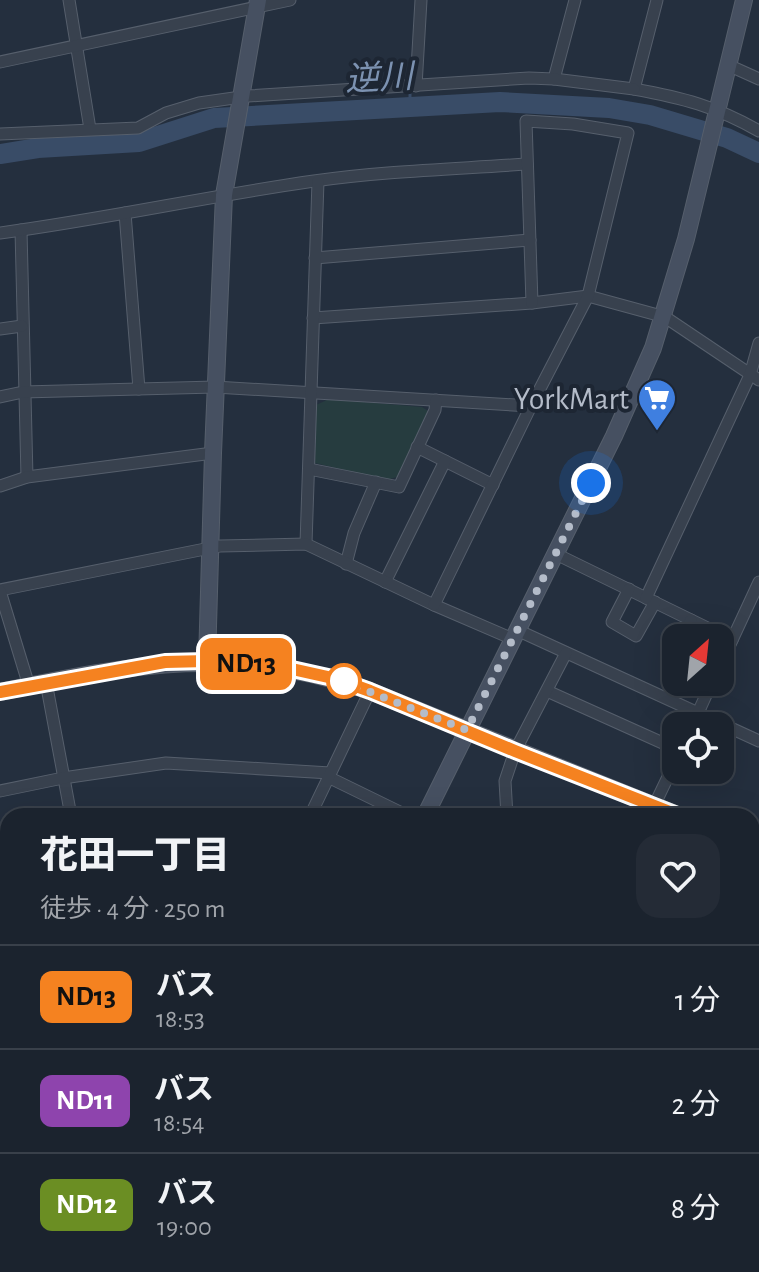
<!DOCTYPE html>
<html lang="ja">
<meta charset="utf-8">
<style>
:root{--surface:#1b232e;--page:#242b36;--text:#f1f3f6;--muted:#a0a4aa;--line:#39404a}
body{margin:0;font-family:"Alegreya Sans","Noto Sans JP",sans-serif;background:var(--page);color:var(--text);height:100vh;display:flex;flex-direction:column;font-size:30px;white-space:nowrap}
*{box-sizing:border-box;margin:0}
p{font-size:26px;color:var(--muted)}
.icon{flex:none;width:44px;height:44px;fill:none;stroke:currentColor;stroke-width:2;stroke-linecap:round;stroke-linejoin:round}
.map{position:relative;flex:1;overflow:hidden}
.sheet{position:absolute;left:0px;top:808px;width:760px;height:464px;display:flex;flex-direction:column;background:var(--surface);border-radius:24px 24px 0 0;box-shadow:0 8px 32px #0002,0 0 0 2px var(--line)}
.sheet>*{flex:none}
.badge{padding:0 16px;border-radius:12px;font-size:28px;line-height:52px}
.needle{width:52px;rotate:27deg}
.tools{position:absolute;left:662px;top:624px;display:grid;gap:16px}
.tools a{display:grid;place-items:center;width:72px;height:72px;border-radius:16px;background:var(--surface);box-shadow:0 8px 32px #0002,0 0 0 2px var(--line);font-size:40px}
.you{position:absolute;width:40px;height:40px;margin:-20px;border:6px solid #fff;border-radius:50%;background:#1a73e8;box-shadow:0 0 0 12px #1a73e833}
.map>.badge{position:absolute;translate:-50% -50%;box-shadow:0 0 0 4px #fff}
.round{display:grid;place-items:center;flex:none;width:84px;height:84px;border-radius:24px;background:var(--page)}
.summary{display:flex;align-items:center;justify-content:space-between;height:136px;padding:0 40px}
h1{font-size:38px;font-weight:800;line-height:60px}
ul{padding:0;list-style:none}
li{display:flex;align-items:center;gap:24px;height:104px;padding:0 40px;border-top:2px solid var(--line)}
li div{flex:1}
li b{display:block;font-size:30px}
li em{font-style:normal}
li .badge{min-width:88px;font-weight:700;text-align:center}
.map>svg:first-child{display:block}
.green{fill:#263c3f}
.lines{fill:none;stroke-linecap:round;stroke-linejoin:round}
.stream{stroke:#394c67;stroke-width:3}
.river{stroke:#394c67;stroke-width:20}
.street-casing{stroke:#565f6c;stroke-width:13}
.secondary-casing{stroke:#565f6c;stroke-width:18}
.street{stroke:#38414e;stroke-width:11}
.secondary{stroke:#465061;stroke-width:16}
.line-casing{stroke:#fff;stroke-width:18}
.line{stroke:#f58220;stroke-width:12}
.walk{stroke:#b4bcc9;stroke-width:8;stroke-dasharray:0 14.4}
.stop-dot{fill:#fff;stroke:#f58220;stroke-width:4}
.labels{text-anchor:middle;stroke-width:8;stroke-linejoin:round;paint-order:stroke}
.poi-label{font-size:32px;fill:#b4bcc9;stroke:#1d2633;text-anchor:end}
.water-label{font-size:34px;font-style:italic;fill:#7c92b1;stroke:#1d2633}
</style>
<div class="map">
<svg width="759" height="1272" viewBox="0 0 759 1272">
<rect width="100%" height="100%" fill="#242f3e"/>
<!-- green -->
<polygon class="green" points="329,399 422,407 428,411 428,416 397,477 387,480 315,463 316,405"/>
<g class="lines">
<!-- stream -->
<polyline class="stream" points="410,92 410,107"/>
<!-- river -->
<polyline class="river" points="0,154 38,148 139,142 214,118 500,102 609,108 650,115 727,138 759,153"/>
<defs>
<g id="street">
<polyline points="69,0 90,129"/>
<path d="M657,0L634,89C683,98 715,106 759,131"/>
<polyline points="0,62 290,0"/>
<polyline points="728,65 759,79"/>
<polyline points="554,79 575,0"/>
<polyline points="416,86 421,0"/>
<polyline points="0,134 138,128 166,113 199,103 248,96 529,78 554,79 634,89"/>
<polyline points="125,213 139,389"/>
<polyline points="21,230 27,477"/>
<path d="M0,233C105,219 209,196 314,181C384,171 456,169 527,164"/>
<polyline points="315,258 530,240"/>
<polyline points="313,318 532,303 588,296 665,317 759,380"/>
<polyline points="0,329 22,326"/>
<polyline points="0,397 23,392 215,387 531,406"/>
<polyline points="417,447 493,485"/>
<polyline points="309,469 399,487 435,410 436,400"/>
<polyline points="0,486 27,477 213,453"/>
<polyline points="306,544 318,181"/>
<polyline points="556,554 732,640"/>
<polyline points="346,564 354,533 376,482"/>
<polyline points="385,582 445,461"/>
<polyline points="629,589 612,622 636,636 655,602"/>
<polyline points="0,590 220,546 306,544 434,605 513,639"/>
<polyline points="0,591 29,686"/>
<polyline points="646,598 750,375 759,343"/>
<polyline points="434,605 531,406 588,296 628,133 573,124 526,121 532,303"/>
<polyline points="517,630 759,741"/>
<polyline points="682,638 691,620"/>
<polyline points="675,653 676,651"/>
<polyline points="720,666 759,582"/>
<polyline points="46,682 71,816"/>
<polyline points="547,691 676,749"/>
<polyline points="692,726 712,682"/>
<polyline points="328,777 408,816"/>
<polyline points="0,791 63,778 166,763 330,773"/>
<polyline points="654,806 676,760"/>
<polyline points="310,816 370,691"/>
<polyline points="507,816 505,781 515,751 566,653"/>
<polyline points="0,886 8,884"/>
<polyline points="752,933 759,936"/>
<polyline points="0,968 3,996 8,996"/>
<polyline points="752,1019 759,1021"/>
<polyline points="752,1039 759,1041"/>
<polyline points="0,1210 8,1211"/>
<polyline points="199,1264 216,1272"/>
<polyline points="484,1264 535,1272"/>
<polyline points="110,1272 113,1264"/>
<polyline points="357,1272 360,1264"/>
<polyline points="407,1272 411,1264"/>
</g>
<g id="secondary">
<polyline points="207,661 213,453 224,195 258,0"/>
<path d="M0,692C132,664 239,644 370,691L680,816"/>
<polyline points="425,816 614,436 653,348 686,239 744,0"/>
<polyline points="752,844 759,847"/>
<polyline points="0,1098 8,1099"/>
<polyline points="752,1218 759,1220"/>
<polyline points="222,1272 225,1264"/>
<polyline points="690,1272 691,1264"/>
</g>
</defs>
<!-- street casing -->
<use href="#street" class="street-casing"/>
<!-- secondary casing -->
<use href="#secondary" class="secondary-casing"/>
<!-- street -->
<use href="#street" class="street"/>
<!-- secondary -->
<use href="#secondary" class="secondary"/>
</g>
<g class="lines">
<defs>
<polyline id="line" points="0,692 165,662 207,661 292,669 337,679 370,691 515,751 680,816"/>
</defs>
<!-- line casing -->
<use href="#line" class="line-casing"/>
<!-- line -->
<use href="#line" class="line"/>
<!-- walk -->
<polyline class="walk" points="344,681 337,679 467,730 591,483"/>
</g>
<!-- icons -->
<defs>
<symbol id="supermarket-pin" viewBox="-11 -11 22 30"><path d="M0 17L-7.5 6A9.5 9.5 0 1 1 7.5 6Z" fill="#3f7fe0" stroke="#1d2633"/><path d="M-6-5.5h2.5l.6 2H6L4.5 2H-2.5L-4.4-4H-6ZM-1.5 3.2a1.3 1.3 0 1 0 .1 0ZM3 3.2a1.3 1.3 0 1 0 .1 0Z" fill="#fff"/></symbol>
</defs>
<g fill-rule="evenodd">
<use href="#supermarket-pin" x="635" y="376" width="44" height="60"/>
</g>
<!-- markers -->
<circle class="stop-dot" cx="344" cy="681" r="16"/>
<g class="labels">
<!-- poi labels -->
<g class="poi-label">
<text x="629" y="409">YorkMart</text>
</g>
<!-- water labels -->
<g class="water-label">
<text transform="translate(379 77) rotate(-3)" y="12">逆川</text>
</g>
</g>
</svg>
<div class="tools">
<a><svg class="needle" viewBox="-14 -14 28 28"><path d="M0-13l5 13h-10z" fill="#e53935"/><path d="M0 13l5-13h-10z" fill="#a0a4aa"/></svg></a>
<a><svg class="icon" aria-label="locate" viewBox="0 0 24 24"><circle cx="12" cy="12" r="6"/><path d="M12 2v4M12 18v4M2 12h4M18 12h4"/></svg></a>
</div>
<div class="you" style="left:591px;top:483px"></div>
<b class="badge" style="left:246px;top:664px;background:#f58220;color:#111">ND13</b>
<section class="sheet">
<div class="summary"><div><h1>花田一丁目</h1><p>徒歩 · 4 分 · 250 m</p></div><a class="round"><svg class="icon" aria-label="heart" viewBox="0 0 24 24"><path d="M12 20l-8-8c-3-5 5-10 8-4 3-6 11-1 8 4z"/></svg></a></div>
<ul>
<li><span class="badge" style="background:#f58220;color:#111">ND13</span><div><b>バス</b><p>18:53</p></div><em>1 分</em></li>
<li><span class="badge" style="background:#8e44ad;color:#fff">ND11</span><div><b>バス</b><p>18:54</p></div><em>2 分</em></li>
<li><span class="badge" style="background:#6b8e23;color:#fff">ND12</span><div><b>バス</b><p>19:00</p></div><em>8 分</em></li>
</ul>
</section>
</div>
